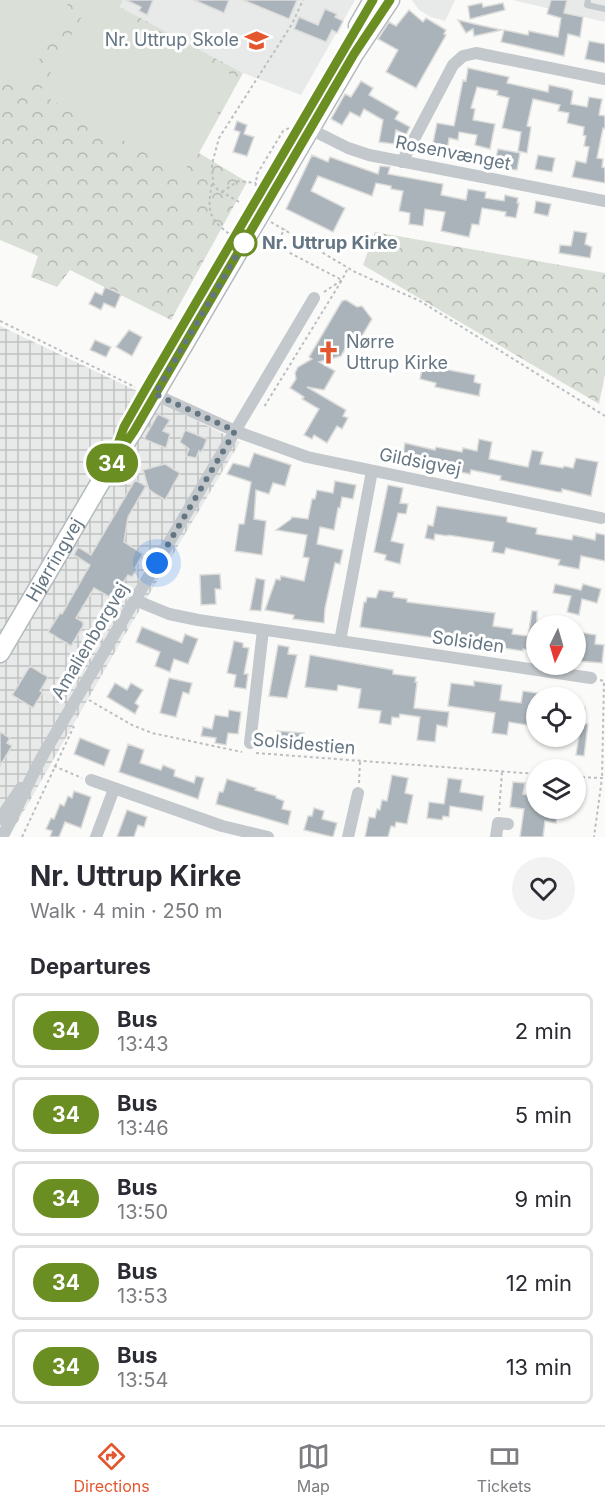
<!DOCTYPE html>
<meta charset="utf-8">
<style>
:root{--surface:#fff;--page:#f2f2f3;--text:#2b2b33;--muted:#7c7c81;--line:#e1e1e2;--accent:#e4572e}
body{margin:0;font-family:Inter,sans-serif;background:var(--page);color:var(--text);height:100vh;display:flex;flex-direction:column;font-size:22px;white-space:nowrap}
*{box-sizing:border-box;margin:0}
p{font-size:20px;color:var(--muted)}
.icon{flex:none;width:33px;height:33px;fill:none;stroke:currentColor;stroke-width:2;stroke-linecap:round;stroke-linejoin:round}
.map{position:relative;height:837px;overflow:hidden}
.side{display:flex;flex-direction:column;background:var(--surface);flex:1}
.side>*{flex:none}
.badge{padding:0 12px;border-radius:20px;font-size:21px;line-height:39px}
.needle{width:39px;rotate:185deg}
.controls{position:absolute;left:526px;top:615px;display:grid;gap:12px}
.controls a{display:grid;place-items:center;width:60px;height:60px;border-radius:50%;background:var(--surface);box-shadow:0 2px 4px #0004;font-size:30px}
.you{position:absolute;width:30px;height:30px;margin:-15px;border:4px solid #fff;border-radius:50%;background:#1a73e8;box-shadow:0 0 0 9px #1a73e833}
.map>.badge{position:absolute;translate:-50% -50%;box-shadow:0 0 0 3px #fff}
h2{padding:0 30px;font-size:22px;line-height:54px}
.round{display:grid;place-items:center;flex:none;width:63px;height:63px;border-radius:32px;background:var(--page)}
.head{display:flex;align-items:center;justify-content:space-between;height:102px;padding:0 30px}
h1{font-size:28px;font-weight:700;line-height:45px}
ul{padding:0;list-style:none}
li{display:flex;align-items:center;gap:18px;height:75px;margin:0 12px 9px;padding:0 18px;border:3px solid var(--line);border-radius:9px}
li div{flex:1}
li b{display:block;font-size:22px}
li em{font-style:normal}
li .badge{min-width:66px;font-weight:700;text-align:center}
.menu{display:flex;justify-content:space-around;align-items:center;height:84px;border-top:2px solid var(--line);background:var(--surface);font-size:16px;color:var(--muted)}
.menu a{display:grid;justify-items:center;gap:3px}
.menu .selected{color:var(--accent)}
.map>svg:first-child{display:block}
.built{fill:#e8e9e9}
.industrial{fill:url(#industrial-grid)}
.forest{fill:url(#forest-crowns)}
.pitch{fill:#dadfd7}
.building{fill:#aab3b9;stroke:#dcdcda;stroke-width:1.5}
.lines{fill:none;stroke-linecap:round;stroke-linejoin:round}
.secondary-casing{stroke:#b3babf;stroke-width:21}
.path{stroke:#bbbfc2;stroke-width:2;stroke-dasharray:3 3;stroke-linecap:butt}
.service{stroke:#c3c8cc;stroke-width:6}
.minor{stroke:#c3c8cc;stroke-width:12}
.secondary{stroke:#fff;stroke-width:18}
.line-casing{stroke:#fff;stroke-width:14}
.line{stroke:#6b8e23;stroke-width:9}
.walk{stroke:#657683;stroke-width:6;stroke-dasharray:0 10.8}
.stop-dot{fill:#fff;stroke:#6b8e23;stroke-width:3}
.labels{text-anchor:middle;stroke-width:6;stroke-linejoin:round;paint-order:stroke}
.poi-label{font-size:18px;fill:#657683;stroke:#fff;text-anchor:end}
.street-label{font-size:18px;fill:#657683;stroke:#fff}
.stop-label{font-size:18px;font-weight:bold;fill:#657683;stroke:#fff;text-anchor:start}
</style>
<div class="map">
<svg width="605" height="837" viewBox="0 0 605 837">
<defs>
<pattern id="industrial-grid" width="8" height="8" patternUnits="userSpaceOnUse" patternTransform="scale(1.5)"><rect width="8" height="8" fill="#e8e9e9"/><path d="M0 4h8M4 0v8" fill="none" stroke="#c0c1c2"/></pattern>
<pattern id="forest-crowns" width="20" height="18" patternUnits="userSpaceOnUse" patternTransform="scale(1.5)"><rect width="20" height="18" fill="#dadfd7"/><path d="M2 6a3 3 0 1 1 6 0M12 15a3 3 0 1 1 6 0" fill="none" stroke="#b4b9b4"/></pattern>
</defs>
<rect width="100%" height="100%" fill="#fafaf8"/>
<!-- built -->
<g class="built">
<polygon points="123,0 355,0 301,95 243,73 120,7"/>
<polygon points="412,0 455,0 445,21 431,17 419,10"/>
<polygon points="513,0 605,0 605,22"/>
</g>
<!-- industrial -->
<polygon class="industrial" points="0,326 133,389 240,442 123,638 9,837 0,837"/>
<!-- forest -->
<g class="forest">
<polygon points="0,0 123,0 120,7 243,73 199,153 247,182 171,320 70,270 57,287 31,277 38,256 0,240"/>
<polygon points="375,232 605,273 605,374 599,404 363,265"/>
</g>
<!-- pitch -->
<g class="pitch">
<polygon points="0,0 70,0 27,83 0,69"/>
<polygon points="91,0 98,0 237,78 183,174 39,93"/>
</g>
<!-- building -->
<g class="building">
<polygon points="126,0 153,0 147,15 139,11 141,7"/>
<polygon points="194,0 229,0 224,13"/>
<polygon points="243,0 297,0 289,19"/>
<polygon points="551,0 567,0 564,13 583,17 580,37 568,34 564,56 501,42 504,30 528,35 529,31 558,37 561,18 547,14"/>
<polygon points="482,3 483,7 503,3 505,10 470,19 468,6"/>
<polygon points="325,9 337,14 335,17 343,21 337,33 332,30 326,42 294,29 299,17 318,25"/>
<polygon points="409,10 423,22 426,18 446,30 444,34 446,35 416,88 386,72 398,50 378,39 389,22 396,26"/>
<polygon points="458,20 479,25 502,30 474,36 473,29 466,33"/>
<polygon points="589,41 605,44 605,63 585,59"/>
<polygon points="468,68 509,77 507,83 548,92 549,85 568,89 573,91 571,104 587,107 589,97 602,99 599,115 605,116 605,129 603,128 597,158 603,159 602,167 605,168 605,183 572,177 576,161 586,163 589,147 584,146 586,136 583,135 584,127 567,123 569,113 558,111 560,105 533,99 527,126 531,127 527,153 518,151 521,132 502,128 509,98 497,95 498,91 477,87 471,108 475,109 473,120 495,124 490,149 475,145 477,135 459,132 458,140 449,138 448,146 433,143 437,123 454,126 463,80 466,81"/>
<polygon points="361,81 373,88 369,95 399,112 395,119 410,127 406,135 396,130 394,144 379,142 383,120 364,109 360,117 350,112 342,125 331,119 345,94 351,97"/>
<polygon points="237,121 247,125 244,134 254,137 247,156 233,152 240,132 234,130"/>
<polygon points="498,149 520,153 517,170 508,169 509,163 495,161"/>
<polygon points="312,155 328,162 330,157 378,174 380,166 390,167 388,174 443,184 441,195 466,200 468,189 486,192 485,198 504,201 505,195 518,198 517,203 519,203 516,218 505,216 506,212 482,208 479,225 472,224 469,237 441,231 445,212 425,209 423,226 409,224 410,213 399,211 403,191 391,189 391,186 376,183 372,196 318,176 311,191 345,208 333,232 286,209"/>
<polygon points="538,155 555,158 552,172 535,169"/>
<polygon points="536,201 551,204 548,216 534,213"/>
<polygon points="574,231 587,233 585,244 592,247 590,258 559,253 560,245 571,246"/>
<polygon points="105,287 121,294 115,308 104,303 101,310 89,304 95,292 102,295"/>
<polygon points="346,300 357,307 362,306 372,319 362,336 358,338 352,348 345,349 341,356 319,362 335,371 324,390 307,387 346,410 343,416 348,418 342,429 337,426 327,443 314,435 312,439 304,435 319,409 302,399 304,397 290,388 296,379 295,373 298,367 312,359 309,357 342,301"/>
<polygon points="129,330 142,337 132,356 116,347"/>
<polygon points="95,340 111,347 106,357 90,350"/>
<polygon points="423,365 475,375 474,382 481,384 479,396 435,387 436,383 420,379"/>
<polygon points="158,414 170,420 163,431 170,434 166,448 144,439"/>
<polygon points="185,430 207,439 203,449 201,452 199,451 196,458 186,456 189,449 180,442"/>
<polygon points="479,439 492,442 489,459 528,467 532,450 543,452 540,464 563,468 564,466 573,468 576,458 598,462 591,496 562,489 562,492 558,492 534,487 500,480 501,476 471,470 470,474 402,460 405,443 435,450 436,447 462,452 463,448 477,451"/>
<polygon points="254,453 291,465 285,486 273,483 269,494 256,490 254,519 266,521 262,555 235,551 239,524 244,524 251,482 227,474 233,463 249,467"/>
<polygon points="165,464 180,473 165,500 149,490 143,470"/>
<polygon points="135,480 146,486 128,517 124,542 143,554 135,568 137,569 132,577 128,575 113,599 94,588 76,618 83,622 83,626 71,646 48,632 60,613 62,614 90,565 74,555 78,547 91,555"/>
<polygon points="335,481 356,485 353,499 342,497 340,508 338,508 334,530 320,527 317,544 343,550 340,564 335,563 325,608 324,623 293,619 294,615 265,610 276,579 280,580 281,576 304,581 309,558 303,557 307,535 276,530 291,519 292,517 308,519 312,499 315,499 317,490 333,493"/>
<polygon points="388,485 403,488 400,503 408,504 406,514 398,513 391,541 404,544 400,564 385,560 386,555 374,552"/>
<polygon points="437,506 507,517 507,522 537,528 536,534 572,540 573,535 595,540 596,533 605,535 605,561 581,556 579,569 558,565 560,560 506,548 504,554 492,552 494,542 448,535 448,536 435,534 434,540 425,538 428,525 433,526"/>
<polygon points="220,574 221,589 215,589 216,604 201,605 200,575"/>
<polygon points="256,578 265,580 261,611 250,610"/>
<polygon points="555,584 581,590 583,584 601,589 597,603 582,599 579,615 567,612 571,596 553,593"/>
<polygon points="379,590 394,592 393,597 407,599 407,602 495,613 493,626 513,629 512,634 528,636 532,611 537,611 537,642 533,641 532,650 523,649 523,651 360,627 364,602 366,602 367,597 376,598"/>
<polygon points="142,627 182,643 185,634 198,639 188,664 174,659 170,672 155,666 160,652 136,642"/>
<polygon points="579,632 596,635 595,644 604,645 602,663 576,661 576,641 578,642"/>
<polygon points="234,641 243,643 243,647 249,648 244,674 248,674 246,689 234,687 236,675 227,673"/>
<polygon points="278,645 289,647 288,654 297,655 287,698 269,696"/>
<polygon points="310,655 393,670 393,674 416,677 415,682 417,682 414,708 449,712 447,727 437,725 435,742 417,740 420,717 400,714 399,718 392,717 391,725 379,723 381,711 358,708 361,689 338,685 337,691 305,687"/>
<polygon points="30,666 48,677 40,691 43,692 33,708 12,695"/>
<polygon points="169,678 192,683 189,694 183,692 176,717 160,713"/>
<polygon points="474,681 502,685 500,700 521,703 523,691 537,693 533,726 509,722 507,735 492,733 495,713 448,706 451,683 474,686"/>
<polygon points="115,683 127,690 131,683 143,690 135,703 139,706 135,714 107,697"/>
<polygon points="576,706 585,708 583,724 588,724 584,756 576,755 579,736 576,735"/>
<polygon points="229,710 241,712 238,734 228,733 226,745 215,743 216,738 201,736 203,727 212,729 215,715 228,717"/>
<polygon points="277,731 304,733 302,748 276,746"/>
<polygon points="0,732 10,738 7,743 12,746 0,766"/>
<polygon points="80,738 110,750 104,766 74,754"/>
<polygon points="128,744 144,750 140,763 161,770 163,765 175,770 174,776 194,783 196,776 204,778 198,799 119,772"/>
<polygon points="392,775 408,778 405,793 413,795 407,824 396,822 395,827 391,826 388,837 365,837 369,817 375,818 377,809 380,810 382,800 387,801"/>
<polygon points="448,778 462,780 460,792 484,796 482,811 450,806 449,817 443,816 442,820 427,818 429,802 444,804"/>
<polygon points="227,779 256,788 255,790 276,796 276,798 284,801 282,809 291,811 288,825 216,804 219,792 223,792"/>
<polygon points="513,782 525,783 523,794 537,796 537,808 552,808 551,813 557,813 556,823 545,821 543,837 520,837 524,809 510,807"/>
<polygon points="74,791 91,797 81,828 65,822 59,837 50,837 52,831 46,829 51,818 54,819 60,804 64,806 68,796 72,798"/>
<polygon points="314,808 324,811 322,819 337,823 333,837 304,830 308,816 312,816"/>
<polygon points="127,810 147,817 144,827 138,825 134,837 117,837"/>
</g>
<g class="lines">
<defs>
<g id="secondary">
<polyline points="358,26 373,0"/>
<path id="s1" d="M0,653L110,466L133,431L354,54L390,0"/>
</g>
</defs>
<!-- secondary casing -->
<use href="#secondary" class="secondary-casing"/>
<!-- path -->
<g class="path">
<path d="M212,184C207,210 208,219 231,235"/>
<polyline points="222,192 238,181 256,183"/>
<polyline points="255,192 257,174 283,131 289,128"/>
<polyline points="239,202 217,189 213,183 212,164 219,138 292,24 303,0"/>
<polyline points="271,222 355,272 420,301 605,416"/>
<polyline points="263,239 342,280 264,407"/>
<polyline points="275,245 285,229"/>
<polyline points="324,292 342,280 348,268"/>
<polyline points="0,321 135,387"/>
<polyline points="600,680 604,681 602,778"/>
<polyline points="89,700 132,725 152,733 242,752"/>
<polyline points="256,753 537,774"/>
<polyline points="54,766 82,778"/>
<polyline points="576,777 602,778 594,837"/>
<polyline points="359,783 360,762"/>
<polyline points="499,811 502,772"/>
<polyline points="22,837 74,726"/>
</g>
<!-- service -->
<polyline class="service" points="588,0 587,5 605,9"/>
<!-- minor -->
<g class="minor">
<polyline points="300,124 348,148 369,155 605,201"/>
<polyline points="402,162 453,65 463,56 476,53 605,79"/>
<polyline points="145,390 235,431 307,457 601,518"/>
<polyline points="135,600 169,614 198,620 591,678"/>
<polyline points="340,641 372,471"/>
<polyline points="250,743 263,630"/>
<polyline points="91,780 222,826 268,837"/>
<polyline points="0,819 21,788"/>
<path d="M2,837C18,808 30,777 47,748L314,298"/>
<polyline points="96,837 114,789"/>
<polyline points="348,837 358,793"/>
<polyline points="496,837 498,823 508,824"/>
</g>
<!-- secondary -->
<use href="#secondary" class="secondary"/>
</g>
<g class="lines">
<defs>
<polyline id="line" points="373,0 145,390 124,427 110,466 134,431 354,54 390,0"/>
</defs>
<!-- line casing -->
<use href="#line" class="line-casing"/>
<!-- line -->
<use href="#line" class="line"/>
<!-- walk -->
<polyline class="walk" points="157,563 235,431 155,394 244,243"/>
</g>
<!-- icons -->
<defs>
<symbol id="school-bare" viewBox="-9 -9 18 18"><path d="M0-5L7-2L0 1L-7-2ZM-4 1L0 2.5L4 1V4Q0 6-4 4Z" fill="#e4572e" stroke="#fff" stroke-width="2.5" paint-order="stroke"/></symbol>
<symbol id="church-bare" viewBox="-9 -9 18 18"><path d="M-1.2-6h2.4v3.5h3.3v2.4h-3.3V6h-2.4V-.1h-3.3v-2.4h3.3Z" fill="#e4572e" stroke="#fff" stroke-width="2.5" paint-order="stroke"/></symbol>
</defs>
<g fill-rule="evenodd">
<use href="#school-bare" x="240" y="24" width="33" height="33"/>
<use href="#church-bare" x="312" y="336" width="33" height="33"/>
</g>
<!-- markers -->
<circle class="stop-dot" cx="244" cy="243" r="12"/>
<g class="labels">
<!-- poi labels -->
<g class="poi-label">
<text x="239" y="46">Nr. Uttrup Skole</text>
<text x="346" y="348" text-anchor="start">Nørre<tspan x="346" dy="21">Uttrup Kirke</tspan></text>
</g>
<!-- street labels -->
<g class="street-label">
<text transform="translate(453 153) rotate(11)" y="6">Rosenvænget</text>
<text transform="translate(420 462) rotate(11)" y="6">Gildsigvej</text>
<text dy="6" stroke="none"><textPath href="#s1" startOffset="108">Hjørringvej</textPath></text>
<text transform="translate(90 641) rotate(-59)" y="6">Amalienborgvej</text>
<text transform="translate(468 642) rotate(8)" y="6">Solsiden</text>
<text transform="translate(304 744) rotate(5)" y="6">Solsidestien</text>
</g>
<!-- stop labels -->
<g class="stop-label">
<text x="262" y="249">Nr. Uttrup Kirke</text>
</g>
</g>
</svg>
<div class="controls">
<a><svg class="needle" viewBox="-14 -14 28 28"><path d="M0-13l5 13h-10z" fill="#e53935"/><path d="M0 13l5-13h-10z" fill="#7c7c81"/></svg></a>
<a><svg class="icon" aria-label="locate" viewBox="0 0 24 24"><circle cx="12" cy="12" r="6"/><path d="M12 2v4M12 18v4M2 12h4M18 12h4"/></svg></a>
<a><svg class="icon" aria-label="layers" viewBox="0 0 24 24"><path d="M12 4l9 5-9 5-9-5zM3 14l9 5 9-5"/></svg></a>
</div>
<div class="you" style="left:157px;top:563px"></div>
<b class="badge" style="left:112px;top:463px;background:#6b8e23;color:#fff">34</b>
</div>
<section class="side">
<div class="head"><div><h1>Nr. Uttrup Kirke</h1><p>Walk · 4 min · 250 m</p></div><a class="round"><svg class="icon" aria-label="heart" viewBox="0 0 24 24"><path d="M12 20l-8-8c-3-5 5-10 8-4 3-6 11-1 8 4z"/></svg></a></div>
<h2>Departures</h2>
<ul>
<li><span class="badge" style="background:#6b8e23;color:#fff">34</span><div><b>Bus</b><p>13:43</p></div><em>2 min</em></li>
<li><span class="badge" style="background:#6b8e23;color:#fff">34</span><div><b>Bus</b><p>13:46</p></div><em>5 min</em></li>
<li><span class="badge" style="background:#6b8e23;color:#fff">34</span><div><b>Bus</b><p>13:50</p></div><em>9 min</em></li>
<li><span class="badge" style="background:#6b8e23;color:#fff">34</span><div><b>Bus</b><p>13:53</p></div><em>12 min</em></li>
<li><span class="badge" style="background:#6b8e23;color:#fff">34</span><div><b>Bus</b><p>13:54</p></div><em>13 min</em></li>
</ul>
</section>
<nav class="menu">
<a class="selected"><svg class="icon" aria-label="directions" viewBox="0 0 24 24"><path d="M12 3l9 9-9 9-9-9zM9 14v-3h6M13 9l2 2-2 2"/></svg>Directions</a>
<a><svg class="icon" aria-label="map" viewBox="0 0 24 24"><path d="M3 6l6-2 6 2 6-2v14l-6 2-6-2-6 2zM9 4v14M15 6v14"/></svg>Map</a>
<a><svg class="icon" aria-label="tickets" viewBox="0 0 24 24"><path d="M3 7h18v10H3zM15 7v10"/></svg>Tickets</a>
</nav>
